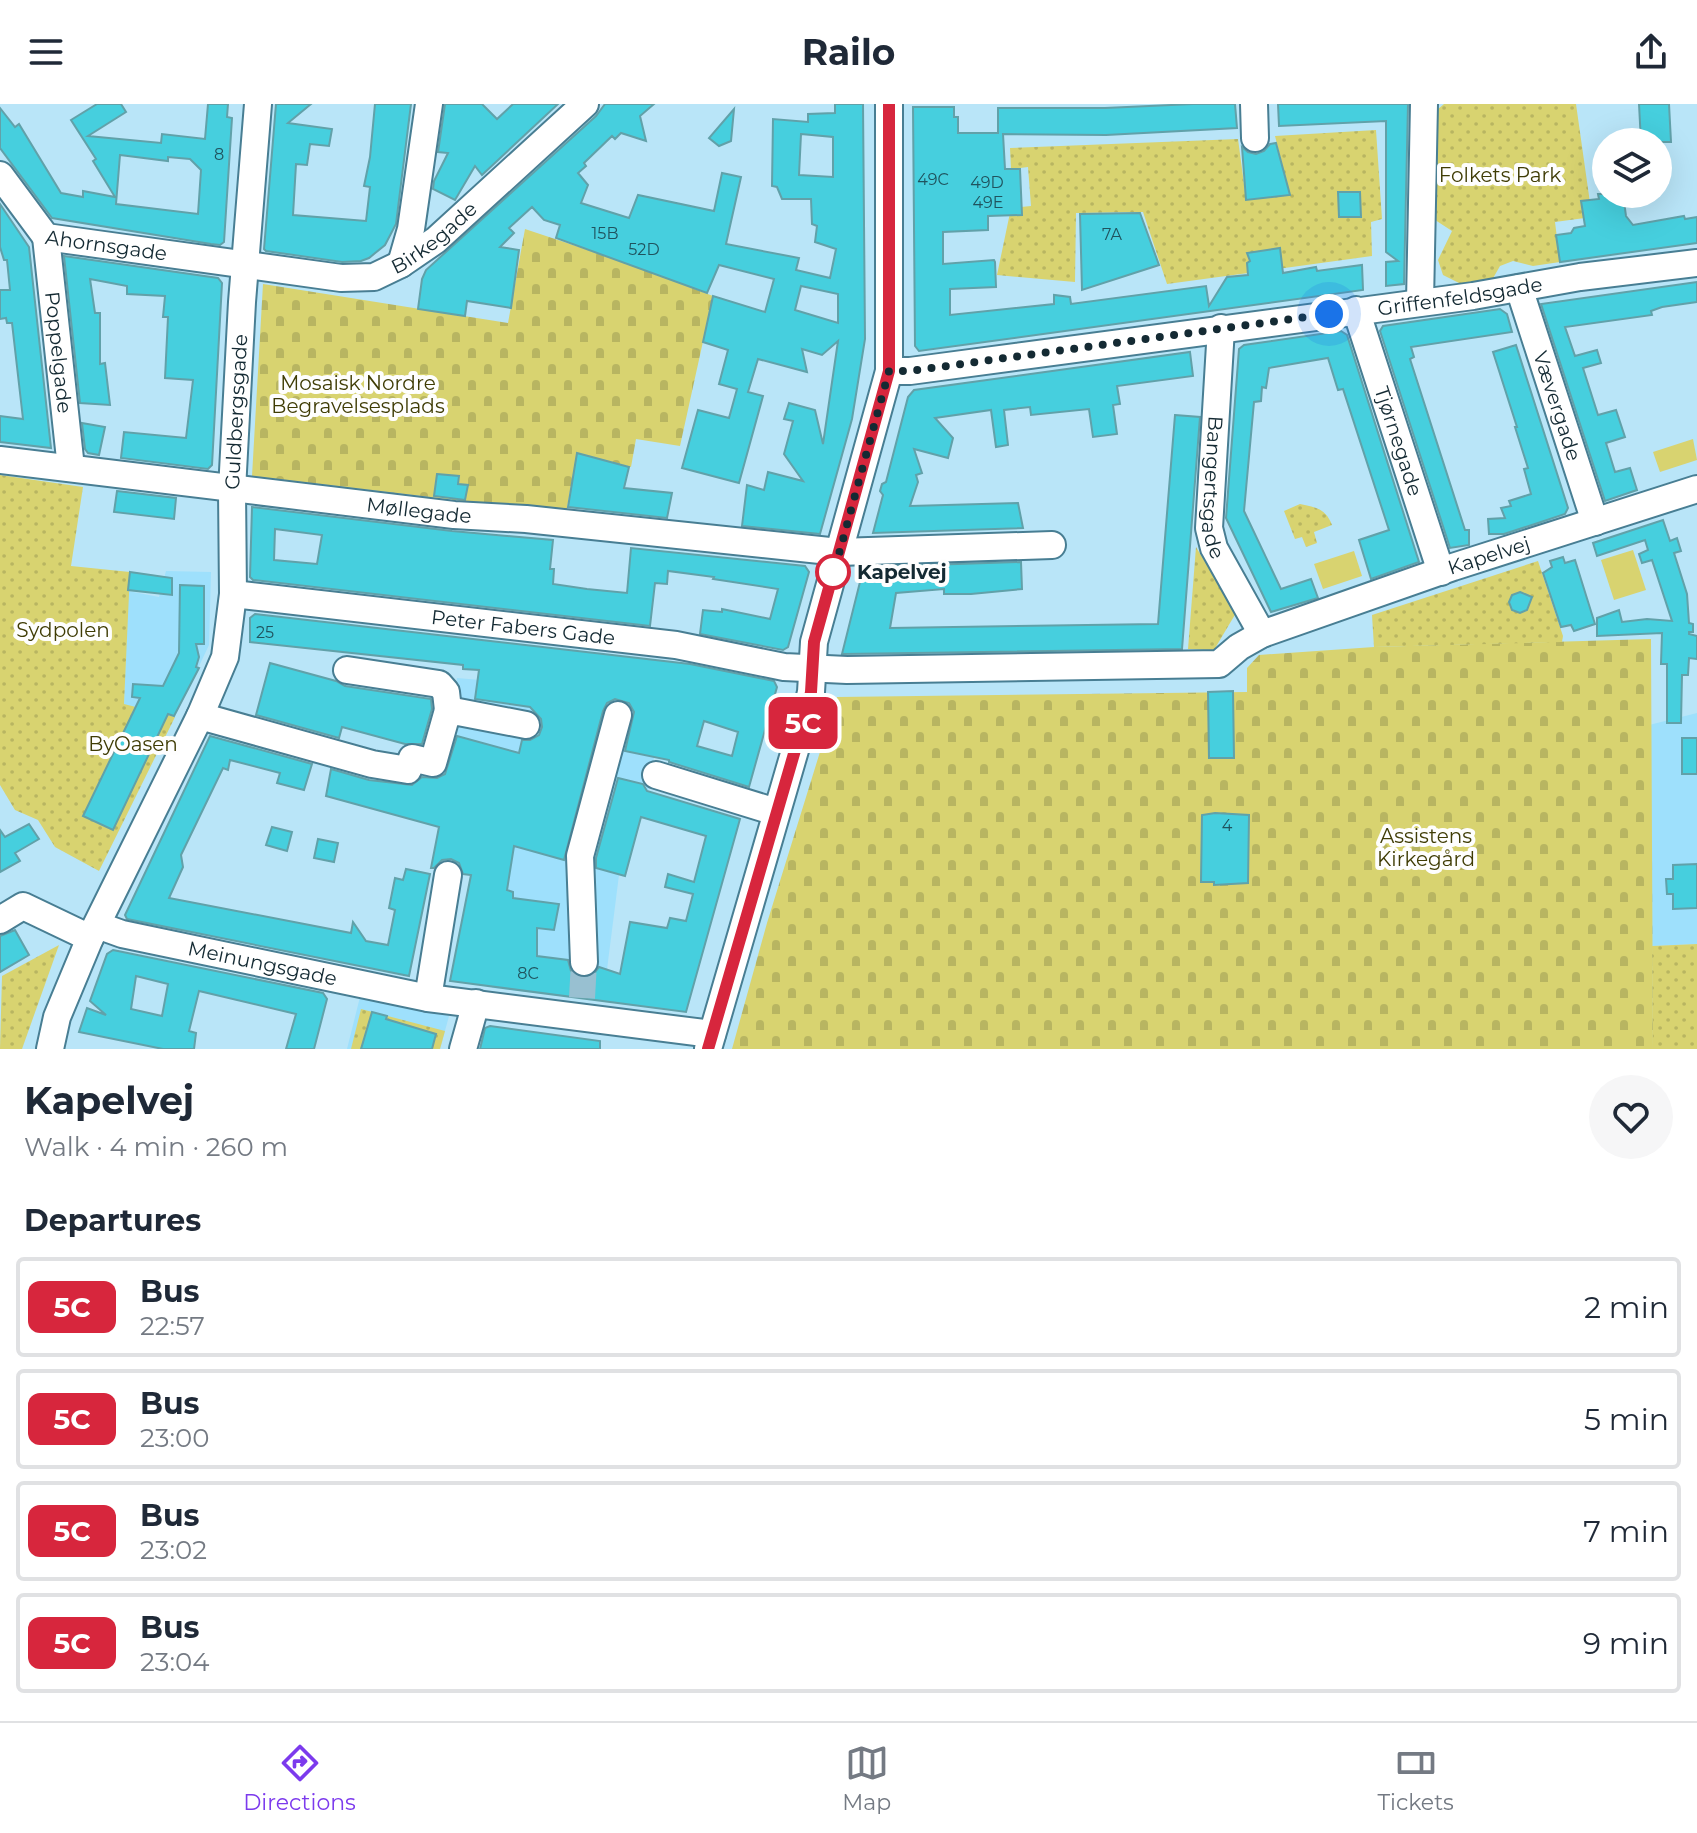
<!DOCTYPE html>
<meta charset="utf-8">
<style>
:root{--surface:#fff;--page:#f6f6f7;--text:#1f2937;--muted:#747a83;--line:#e0e1e3;--accent:#7c3aed}
body{margin:0;font-family:Montserrat,sans-serif;background:var(--page);color:var(--text);height:100vh;display:flex;flex-direction:column;font-size:30px;white-space:nowrap}
*{box-sizing:border-box;margin:0}
p{font-size:26px;color:var(--muted)}
.icon{flex:none;width:44px;height:44px;fill:none;stroke:currentColor;stroke-width:2;stroke-linecap:round;stroke-linejoin:round}
.map{position:relative;height:945px;overflow:hidden}
.panel{display:flex;flex-direction:column;background:var(--surface);flex:1}
.panel>*{flex:none}
.badge{padding:0 16px;border-radius:12px;font-size:28px;line-height:52px}
.buttons{position:absolute;left:1592px;top:24px;display:grid;gap:16px}
.buttons a{display:grid;place-items:center;width:80px;height:80px;border-radius:50%;background:var(--surface);box-shadow:0 8px 32px #0002;font-size:40px}
.you{position:absolute;width:40px;height:40px;margin:-20px;border:6px solid #fff;border-radius:50%;background:#1a73e8;box-shadow:0 0 0 12px #1a73e833}
.map>.badge{position:absolute;translate:-50% -50%;box-shadow:0 0 0 4px #fff}
h2{padding:0 24px;font-size:30px;line-height:72px}
.round{display:grid;place-items:center;flex:none;width:84px;height:84px;border-radius:42px;background:var(--page)}
.overview{display:flex;align-items:center;justify-content:space-between;height:136px;padding:0 24px}
h1{font-size:38px;font-weight:700;line-height:60px}
ul{padding:0;list-style:none}
li{display:flex;align-items:center;gap:24px;height:100px;margin:0 16px 12px;padding:0 8px;border:4px solid var(--line);border-radius:8px}
li div{flex:1}
li b{display:block;font-size:30px}
li em{font-style:normal}
li .badge{min-width:88px;font-weight:700;text-align:center}
header{display:flex;justify-content:space-between;align-items:center;height:104px;padding:0 24px;background:var(--surface);font-size:36px;font-weight:700}
.tab-bar{display:flex;justify-content:space-around;align-items:center;height:112px;border-top:2px solid var(--line);background:var(--surface);font-size:22px;color:var(--muted)}
.tab-bar a{display:grid;justify-items:center;gap:4px}
.tab-bar .active{color:var(--accent)}
.map>svg:first-child{display:block}
.built{fill:#9ee0fc}
.grass{fill:#d8d370}
.cemetery{fill:url(#cemetery-stones)}
.park{fill:url(#park-dots)}
.building{fill:#46cfde;stroke:#61a1a9;stroke-width:2;fill-rule:evenodd}
.lines{fill:none;stroke-linecap:round;stroke-linejoin:round}
.minor-tunnel{stroke:#98c0d1;stroke-width:26;stroke-dasharray:26 13;stroke-linecap:butt}
.minor-casing{stroke:#487e93;stroke-width:30}
.minor{stroke:#fff;stroke-width:26}
.line-casing{stroke:#fff;stroke-width:18}
.line{stroke:#d7263d;stroke-width:12}
.walk{stroke:#142a33;stroke-width:8;stroke-dasharray:0 14.4}
.stop-dot{fill:#fff;stroke:#d7263d;stroke-width:4}
.labels{text-anchor:middle;stroke-width:8;stroke-linejoin:round;paint-order:stroke}
.number-label{font-size:16px;fill:#20535e}
.park-label{font-size:20px;fill:#3f3c05;stroke:#fefefe}
.street-label{font-size:20px;fill:#142a33;stroke:#fefefe}
.stop-label{font-size:20px;font-weight:bold;fill:#142a33;stroke:#fefefe;text-anchor:start}
</style>
<header><svg class="icon" aria-label="menu" viewBox="0 0 24 24"><path d="M4 6h16M4 12h16M4 18h16"/></svg>Railo<svg class="icon" aria-label="share" viewBox="0 0 24 24"><path d="M12 15V3M7 8l5-5 5 5M5 13v7h14v-7"/></svg></header>
<div class="map">
<svg width="1697" height="945" viewBox="0 0 1697 945">
<defs>
<pattern id="cemetery-stones" width="16" height="16" patternUnits="userSpaceOnUse" patternTransform="scale(2)"><rect width="16" height="16" fill="#d8d370"/><path d="M2 7V4a2 2 0 0 1 4 0v3zM10 15v-3a2 2 0 0 1 4 0v3z" fill="#b8b561"/></pattern>
<pattern id="park-dots" width="8" height="8" patternUnits="userSpaceOnUse" patternTransform="scale(2)"><rect width="8" height="8" fill="#d8d370"/><path d="M2 2h.1M6 6h.1" fill="none" stroke="#b8b561" stroke-width="1.8" stroke-linecap="round"/></pattern>
</defs>
<rect width="100%" height="100%" fill="#b9e5f8"/>
<!-- built -->
<g class="built">
<polygon points="166,467 211,468 209,541 175,613 124,601 128,487 159,493"/>
<polygon points="457,574 665,592 649,682 625,772 619,771 603,897 492,884 499,853 513,743 402,712 414,664 448,629"/>
<polygon points="1697,609 1697,840 1652,842 1649,621"/>
<polygon points="361,889 449,912 440,945 347,945"/>
</g>
<!-- grass -->
<g class="grass">
<polygon points="1693,335 1697,356 1660,368 1653,348"/>
<polygon points="1633,446 1646,486 1614,496 1601,456"/>
<polygon points="1354,447 1362,472 1323,485 1314,460"/>
</g>
<!-- cemetery -->
<g class="cemetery">
<polygon points="525,125 627,159 713,192 680,342 636,335 631,363 577,349 566,409 252,372 263,180 508,219"/>
<polygon points="1651,535 1653,945 732,945 767,819 837,593 1247,588 1247,564 1259,551 1374,543"/>
</g>
<!-- park -->
<g class="park">
<polygon points="1444,0 1576,0 1592,113 1555,118 1560,158 1533,162 1513,157 1500,162 1492,176 1463,181 1443,171 1438,156 1452,127 1429,112 1431,11"/>
<polygon points="1376,26 1382,115 1371,118 1372,152 1167,180 1143,108 1076,109 1075,178 997,171 1011,104 1031,102 1028,63 1011,65 1010,44 1238,35 1246,95 1289,87 1275,32"/>
<polygon points="0,371 83,383 71,462 130,468 124,600 175,613 99,767 55,743 38,716 15,706 0,681"/>
<path d="M1300,400C1316,403 1326,405 1332,421L1314,428L1317,439L1306,443L1302,433L1295,435L1284,407Z"/>
<polygon points="1196,443 1236,509 1214,546 1188,545"/>
<polygon points="1538,457 1563,532 1562,538 1374,543 1372,511"/>
<polygon points="1697,840 1697,945 1653,945 1652,842"/>
<polygon points="59,841 22,945 0,945 2,872"/>
<polygon points="361,905 445,927 440,945 351,945"/>
</g>
<!-- building -->
<g class="building">
<path d="M97,0H121L126,8L88,32L161,39L162,30L205,35L208,0H228L227,13L232,14L224,138L220,141L211,140L52,114L0,44V4L15,23L19,20L61,89L83,93V87L115,93L93,57L96,55L71,16ZM120,51L168,57V53L190,55L201,66L198,110L116,100Z"/>
<polygon points="276,0 311,0 288,19 332,25 329,42 310,40 307,61 296,60 293,111 366,117 370,83 364,82 370,53 375,0 411,0 396,120 385,141 369,154 361,157 342,158 266,147 264,145"/>
<polygon points="445,0 482,0 497,15 513,0 558,0 482,71 475,62 455,96 433,85 434,77 448,49 438,48"/>
<path d="M605,0H654L640,12L646,37L621,29L615,35L612,32L584,59L586,62L578,69L588,81L581,99L629,114L638,91L714,107L722,69L741,73L726,140L799,154L796,166L830,174L836,145L815,138L817,122L812,120L811,95H782L777,83L772,82L773,15L808,18V10L835,9V0H863L865,235L852,315L820,430L742,422L747,381L764,386L768,368L803,377L784,350L793,317L784,315L789,299L815,306L823,340L838,237L822,251L802,245L807,268L758,255L748,288L763,292L739,379L682,364L698,306L729,314L737,285L719,280L728,246L703,238L713,192L765,208L774,175L719,161L707,189L556,134L560,121L544,116L532,103L509,124L514,129L500,143L519,146L511,204L467,197L465,212L418,205L422,175L426,166L596,12ZM801,30L833,33V73L799,71ZM801,182L838,190V219L795,206Z"/>
<polygon points="1193,0 1235,0 1237,24 1106,31 1003,30 1005,65 1020,65 1022,111 988,112 988,126 943,128 943,160 994,156 995,158 996,183 950,185 950,211 1054,200 1054,191 1070,193 1071,200 1206,182 1209,202 1227,173 1248,171 1247,159 1250,157 1247,149 1280,144 1283,169 1316,163 1317,167 1362,161 1363,186 919,247 915,242 913,3 954,3 954,13 958,13 958,29 998,29 998,4 1105,4"/>
<polygon points="1278,0 1408,0 1404,180 1386,182 1386,158 1398,157 1386,148 1386,17 1279,22"/>
<polygon points="1639,0 1669,0 1671,38 1641,38"/>
<polygon points="734,5 731,37 719,42 709,34"/>
<polygon points="1276,39 1290,91 1246,96 1242,43 1248,48 1256,50 1264,47 1270,40"/>
<polygon points="1338,88 1360,88 1361,113 1339,113"/>
<polygon points="1598,90 1623,90 1626,112 1633,121 1684,112 1685,115 1697,113 1697,139 1560,158 1556,131 1571,129 1574,124 1585,122 1581,97 1599,95"/>
<polygon points="0,100 29,143 51,344 0,338 0,312 23,315 12,219 7,219 6,214 0,215 0,186 10,186 7,156 4,156 0,143"/>
<polygon points="1140,109 1159,161 1082,186 1080,110"/>
<polygon points="64,152 218,174 222,179 212,361 208,365 121,354 124,328 186,334 193,276 165,274 168,213 163,213 165,192 127,190 127,182 90,175 95,209 100,209 100,260 105,259 110,301 80,299"/>
<polygon points="1697,178 1697,198 1662,203 1651,207 1652,211 1565,223 1575,252 1597,246 1601,259 1583,264 1598,311 1616,306 1625,333 1606,339 1615,368 1630,364 1637,386 1605,397 1541,200"/>
<polygon points="1500,205 1507,210 1512,228 1411,243 1414,253 1410,255 1465,426 1469,426 1469,441 1450,444 1380,227 1383,222"/>
<polygon points="1341,227 1347,231 1419,458 1371,475 1359,436 1389,426 1343,285 1338,286 1328,254 1269,264 1266,284 1262,283 1261,297 1254,298 1244,407 1281,485 1311,475 1318,494 1271,508 1226,414 1239,245 1244,241"/>
<polygon points="1516,241 1568,404 1565,410 1538,419 1504,430 1489,430 1488,415 1505,414 1501,404 1511,402 1509,397 1531,390 1524,365 1528,364 1515,323 1517,323 1493,248"/>
<polygon points="1190,248 1193,272 1117,282 1120,300 1113,301 1117,330 1093,333 1089,305 1031,311 1030,303 1004,306 1008,341 996,343 991,306 935,314 953,334 948,354 914,345 922,369 916,371 918,378 910,402 1018,399 1023,424 873,429 883,391 880,387 882,380 886,378 908,293 914,286"/>
<polygon points="1175,311 1200,313 1182,545 842,550 863,466 866,463 1021,458 1022,485 971,490 944,490 944,485 896,489 890,524 1158,520"/>
<polygon points="82,319 105,323 99,351 88,349 85,345"/>
<polygon points="577,349 629,363 624,384 672,389 667,414 568,403"/>
<polygon points="437,370 459,372 458,380 468,381 465,396 434,392"/>
<polygon points="117,387 176,394 174,415 114,408"/>
<path d="M252,403L452,427L553,436L550,465H554L553,480L587,485L627,489L631,444L805,462L809,468L788,543L783,546L700,530L703,506L722,508V505L770,515L778,485L713,475L714,473L668,467L667,480L655,479L650,522L253,476L250,473ZM275,425L322,431L317,460L274,456Z"/>
<polygon points="1663,416 1670,437 1677,434 1681,447 1674,449 1687,490 1689,519 1693,520 1693,528 1689,528 1689,530 1697,532 1697,555 1689,554 1688,571 1682,571 1681,619 1667,619 1667,560 1661,560 1662,529 1597,532 1597,514 1619,506 1622,518 1647,515 1672,517 1652,456 1642,459 1639,450 1648,446 1645,436 1597,452 1593,439"/>
<polygon points="1563,453 1565,459 1575,456 1595,520 1574,527 1571,521 1561,523 1543,469 1552,463 1550,457"/>
<polygon points="130,468 172,474 172,491 128,486"/>
<polygon points="180,481 204,482 204,540 196,540 199,553 196,563 199,564 174,612 168,610 113,726 83,712 140,594 132,593 133,580 163,582 179,549"/>
<polygon points="1520,488 1532,493 1527,506 1520,509 1512,506 1509,498 1512,491"/>
<path d="M255,510L690,560L774,577L777,583L749,683L669,658V656L625,647L634,608L629,599L615,595L607,599L603,607L564,756L514,742L507,786L513,788V794L559,800L554,826L537,824V852L568,856L571,867L584,874L593,871L599,863L620,870L630,818L667,824L670,814L686,817L693,790L665,783L668,770L694,778L706,732L641,713L625,772L596,764V754L618,674L643,680L647,687L740,715L686,908L450,877L471,771L463,770L459,759L451,755L442,756L434,764H431L439,723L326,692L331,665L369,676L412,681L422,673L437,674L445,670L457,632L519,649L522,636H530L539,631L542,623L541,615L530,603L475,595L479,566L463,565V561L250,538V514ZM704,617L738,628L732,652L697,642Z"/>
<polygon points="270,559 336,577 345,582 431,595 432,605 422,640 405,640 342,623 339,634 256,611"/>
<polygon points="1233,587 1234,654 1209,654 1208,588"/>
<polygon points="210,632 312,660 304,686 277,679 280,669 230,656 228,666 223,664 181,751 183,763 169,794 351,829 353,818 366,837 388,841 395,806 389,804 395,774 403,776 406,765 430,770 409,872 127,815 125,811"/>
<rect x="1682" y="634" width="15" height="36"/>
<polygon points="1215,709 1249,711 1248,779 1214,781 1214,778 1201,778 1202,711"/>
<polygon points="29,720 39,735 15,749 20,757 0,768 0,726 5,733"/>
<polygon points="272,723 292,728 287,747 266,741"/>
<polygon points="318,735 338,739 334,758 314,754"/>
<polygon points="1697,760 1697,804 1673,805 1673,790 1667,790 1666,775 1673,775 1673,761"/>
<polygon points="15,826 29,851 0,868 0,832"/>
<path d="M113,846L323,889L327,895L314,945H286L296,910L199,887L189,927L196,929L194,945H163L79,928L87,904L106,911L90,897L107,850ZM136,872L168,880L162,912L131,905Z"/>
<polygon points="372,908 387,912 386,915 436,930 432,945 361,945"/>
<polygon points="490,922 600,937 600,945 480,945 485,924"/>
</g>
<g class="lines">
<!-- minor-tunnel -->
<polyline class="minor-tunnel" points="582,894 584,858"/>
<defs>
<g id="minor">
<polyline points="1254,0 1255,34"/>
<path id="s1" d="M0,71L46,133L341,174L374,173L401,160L436,136L585,0"/>
<path id="s2" d="M46,133L71,364"/>
<polyline points="401,160 411,125 429,0"/>
<path id="s3" d="M1519,184L1595,418"/>
<polyline points="1420,198 1424,0"/>
<path id="s4" d="M1356,206L1441,468"/>
<path id="s5" d="M1221,224L1209,424L1214,444L1262,530"/>
<path id="s6" d="M889,267H910L1473,192L1580,173L1697,159"/>
<path id="s7" d="M0,356L454,411L526,415L839,448L1052,441"/>
<path id="s8" d="M233,490L676,541L784,563L847,566L1219,560L1239,543L1262,530L1453,463L1697,385"/>
<polyline points="347,566 439,580 446,588 448,606"/>
<polyline points="200,612 372,660 408,666 412,654 433,659 448,606 526,621"/>
<polyline points="656,671 776,708"/>
<polyline points="0,816 23,802 90,834"/>
<path id="s9" d="M97,821L122,830L428,894L712,930"/>
<polyline points="584,858 580,752 618,611"/>
<polyline points="428,894 448,771"/>
<path id="s10" d="M50,945L57,913L90,834L200,612L225,553L233,490L232,386L242,198L258,0"/>
<polyline points="463,945 476,899"/>
<polyline points="708,945 807,605 811,588 814,538 889,267 889,0"/>
</g>
</defs>
<!-- minor casing -->
<use href="#minor" class="minor-casing"/>
<!-- minor -->
<use href="#minor" class="minor"/>
</g>
<g class="lines">
<defs>
<polyline id="line" points="708,945 807,605 811,588 814,538 889,267 889,0"/>
</defs>
<!-- line casing -->
<use href="#line" class="line-casing"/>
<!-- line -->
<use href="#line" class="line"/>
<!-- walk -->
<polyline class="walk" points="833,468 833,472 889,267 910,267 1329,210"/>
</g>
<!-- markers -->
<circle class="stop-dot" cx="833" cy="468" r="16"/>
<g class="labels">
<!-- number labels -->
<g class="number-label">
<text x="219" y="56">8</text>
<text x="933" y="81">49C</text>
<text x="987" y="84">49D</text>
<text x="988" y="104">49E</text>
<text x="605" y="135">15B</text>
<text x="1112" y="136">7A</text>
<text x="644" y="151">52D</text>
<text x="265" y="534">25</text>
<text x="1227" y="727">4</text>
<text x="528" y="875">8C</text>
</g>
<!-- park labels -->
<g class="park-label">
<text x="1500" y="78">Folkets Park</text>
<text x="358" y="286">Mosaisk Nordre<tspan x="358" dy="23">Begravelsesplads</tspan></text>
<text x="63" y="533">Sydpolen</text>
<text x="133" y="647">ByOasen</text>
<text x="1426" y="739">Assistens<tspan x="1426" dy="23">Kirkegård</tspan></text>
</g>
<!-- street labels -->
<g class="street-label">
<text dy="7" stroke="none"><textPath href="#s1" startOffset="480">Birkegade</textPath></text>
<text dy="7" stroke="none"><textPath href="#s1" startOffset="138">Ahornsgade</textPath></text>
<text dy="7" stroke="none"><textPath href="#s6" startOffset="576">Griffenfeldsgade</textPath></text>
<text dy="7" stroke="none"><textPath href="#s2" startOffset="116">Poppelgade</textPath></text>
<text dy="7" stroke="none"><textPath href="#s3" startOffset="124">Vævergade</textPath></text>
<text dy="7" stroke="none"><textPath href="#s10" startOffset="676">Guldbergsgade</textPath></text>
<text dy="7" stroke="none"><textPath href="#s4" startOffset="138">Tjørnegade</textPath></text>
<text dy="7" stroke="none"><textPath href="#s5" startOffset="160">Bangertsgade</textPath></text>
<text dy="7" stroke="none"><textPath href="#s7" startOffset="422">Møllegade</textPath></text>
<text dy="7" stroke="none"><textPath href="#s8" startOffset="1284">Kapelvej</textPath></text>
<text dy="7" stroke="none"><textPath href="#s8" startOffset="292">Peter Fabers Gade</textPath></text>
<text dy="7" stroke="none"><textPath href="#s9" startOffset="170">Meinungsgade</textPath></text>
</g>
<!-- stop labels -->
<g class="stop-label">
<text x="857" y="475">Kapelvej</text>
</g>
</g>
</svg>
<div class="buttons">
<a><svg class="icon" aria-label="layers" viewBox="0 0 24 24"><path d="M12 4l9 5-9 5-9-5zM3 14l9 5 9-5"/></svg></a>
</div>
<div class="you" style="left:1329px;top:210px"></div>
<b class="badge" style="left:803px;top:619px;background:#d7263d;color:#fff">5C</b>
</div>
<section class="panel">
<div class="overview"><div><h1>Kapelvej</h1><p>Walk · 4 min · 260 m</p></div><a class="round"><svg class="icon" aria-label="heart" viewBox="0 0 24 24"><path d="M12 20l-8-8c-3-5 5-10 8-4 3-6 11-1 8 4z"/></svg></a></div>
<h2>Departures</h2>
<ul>
<li><span class="badge" style="background:#d7263d;color:#fff">5C</span><div><b>Bus</b><p>22:57</p></div><em>2 min</em></li>
<li><span class="badge" style="background:#d7263d;color:#fff">5C</span><div><b>Bus</b><p>23:00</p></div><em>5 min</em></li>
<li><span class="badge" style="background:#d7263d;color:#fff">5C</span><div><b>Bus</b><p>23:02</p></div><em>7 min</em></li>
<li><span class="badge" style="background:#d7263d;color:#fff">5C</span><div><b>Bus</b><p>23:04</p></div><em>9 min</em></li>
</ul>
</section>
<nav class="tab-bar">
<a class="active"><svg class="icon" aria-label="directions" viewBox="0 0 24 24"><path d="M12 3l9 9-9 9-9-9zM9 14v-3h6M13 9l2 2-2 2"/></svg>Directions</a>
<a><svg class="icon" aria-label="map" viewBox="0 0 24 24"><path d="M3 6l6-2 6 2 6-2v14l-6 2-6-2-6 2zM9 4v14M15 6v14"/></svg>Map</a>
<a><svg class="icon" aria-label="tickets" viewBox="0 0 24 24"><path d="M3 7h18v10H3zM15 7v10"/></svg>Tickets</a>
</nav>
